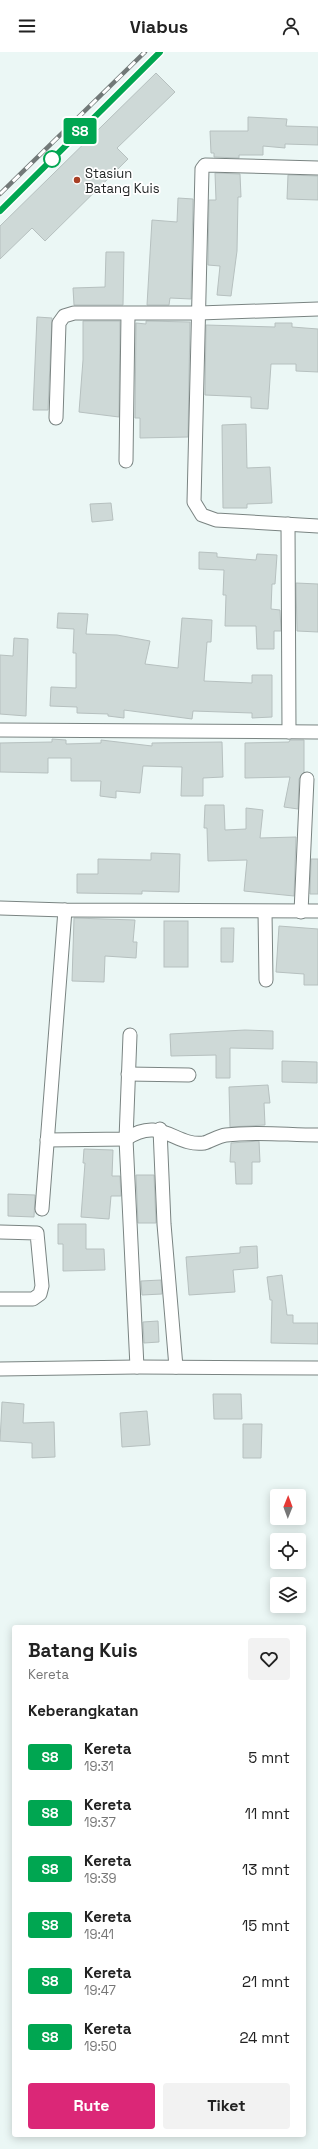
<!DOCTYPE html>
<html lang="id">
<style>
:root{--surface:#fff;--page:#f2f2f2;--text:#222;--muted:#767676;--accent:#db2777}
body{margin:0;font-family:"Space Grotesk",sans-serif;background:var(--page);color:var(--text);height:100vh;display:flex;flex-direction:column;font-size:15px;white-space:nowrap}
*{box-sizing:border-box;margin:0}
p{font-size:13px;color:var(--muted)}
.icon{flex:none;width:22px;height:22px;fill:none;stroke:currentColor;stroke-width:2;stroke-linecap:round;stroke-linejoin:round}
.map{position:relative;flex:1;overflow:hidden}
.side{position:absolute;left:12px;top:1573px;width:294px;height:512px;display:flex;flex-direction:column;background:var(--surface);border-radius:4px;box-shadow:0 2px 10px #0003}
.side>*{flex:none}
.badge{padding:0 8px;border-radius:3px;font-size:14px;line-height:26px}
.needle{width:26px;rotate:1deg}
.controls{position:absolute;left:270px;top:1437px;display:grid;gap:8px}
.controls a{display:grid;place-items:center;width:36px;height:36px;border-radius:4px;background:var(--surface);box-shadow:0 2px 10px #0003;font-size:20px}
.map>.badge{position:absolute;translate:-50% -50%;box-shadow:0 0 0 2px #fff}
h2{padding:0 16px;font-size:15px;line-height:36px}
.round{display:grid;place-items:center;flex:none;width:42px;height:42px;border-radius:4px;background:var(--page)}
.summary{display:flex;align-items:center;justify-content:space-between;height:68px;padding:0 16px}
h1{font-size:19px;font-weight:700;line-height:30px}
.primary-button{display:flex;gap:8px;margin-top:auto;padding:8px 16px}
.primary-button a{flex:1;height:46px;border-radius:4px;background:var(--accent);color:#fff;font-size:16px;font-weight:700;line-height:46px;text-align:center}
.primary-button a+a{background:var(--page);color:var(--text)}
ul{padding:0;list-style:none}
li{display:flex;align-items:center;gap:12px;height:56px;padding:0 16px}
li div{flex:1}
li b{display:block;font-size:15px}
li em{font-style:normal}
li .badge{min-width:44px;font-weight:700;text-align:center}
header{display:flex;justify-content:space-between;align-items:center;height:52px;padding:0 16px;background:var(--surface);font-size:18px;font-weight:700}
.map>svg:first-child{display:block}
.building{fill:#ced9d7;stroke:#b6c0bf}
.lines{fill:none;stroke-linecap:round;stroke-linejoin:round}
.minor-casing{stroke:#7a8482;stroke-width:15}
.minor{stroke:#fff;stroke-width:13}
.rail-casing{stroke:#727978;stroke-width:4.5}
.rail{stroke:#fff;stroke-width:3;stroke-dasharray:9;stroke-linecap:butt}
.line-casing{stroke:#fff;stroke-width:9}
.line{stroke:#00a651;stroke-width:6}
.stop-dot{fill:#fff;stroke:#00a651;stroke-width:2}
.poi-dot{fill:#a83f24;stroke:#fff;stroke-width:1.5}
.labels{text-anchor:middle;stroke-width:3.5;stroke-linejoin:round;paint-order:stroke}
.poi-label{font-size:13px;fill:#222626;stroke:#fff;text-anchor:start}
</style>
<header><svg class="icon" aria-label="menu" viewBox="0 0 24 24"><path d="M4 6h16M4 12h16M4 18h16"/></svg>Viabus<svg class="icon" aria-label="person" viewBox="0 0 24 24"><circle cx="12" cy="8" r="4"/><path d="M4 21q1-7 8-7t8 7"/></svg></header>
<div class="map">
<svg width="318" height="2097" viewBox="0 0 318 2097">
<rect width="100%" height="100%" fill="#ebf7f5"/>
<!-- building -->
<g class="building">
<polygon points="156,21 175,40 117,96 128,107 45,189 32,176 0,207 0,174"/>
<polygon points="248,65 287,67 286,74 318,75 318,93 285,92 285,96 263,94 263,103 239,103 239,106 214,105 214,101 211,101 210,79 248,79"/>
<polygon points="215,121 240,122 241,145 238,145 237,199 231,244 217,243 220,214 208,213 209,148 216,148"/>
<polygon points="288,123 318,124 318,148 287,147"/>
<polygon points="178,146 193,147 191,247 170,246 169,253 147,253 152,168 177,170"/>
<polygon points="106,200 124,200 123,253 74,253 73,236 105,235"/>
<polygon points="37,265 52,266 48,358 33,358"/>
<polygon points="83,269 120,269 119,365 79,360 83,308"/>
<polygon points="146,269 190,270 188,385 140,386 140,366 135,366 136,271 146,272"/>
<polygon points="275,271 292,271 292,275 318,277 318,320 296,319 296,312 271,312 268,357 251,356 251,345 205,343 206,273 275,275"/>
<polygon points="246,372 247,416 270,415 272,451 247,452 247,456 223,456 222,373"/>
<polygon points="111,451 113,468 92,470 90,452"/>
<polygon points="199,500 217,501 217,505 256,508 257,502 277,503 275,532 272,532 271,557 280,558 281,579 274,579 274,597 257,597 256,574 225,574 226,543 223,543 224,518 199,517"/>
<polygon points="296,531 318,532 318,580 297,579"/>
<polygon points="58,561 88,562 86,582 117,583 150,589 145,612 178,616 182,566 212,568 211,590 207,590 204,629 252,631 252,623 272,623 272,665 252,666 252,661 193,659 192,667 124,658 124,666 108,664 108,662 77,661 77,655 50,654 51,635 76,636 76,601 73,601 74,577 57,576"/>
<polygon points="14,586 28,587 26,664 0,662 0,603 13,604"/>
<polygon points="52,687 66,688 66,692 101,691 101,688 152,694 152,691 222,690 223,725 203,726 203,744 181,744 182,715 143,714 140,741 116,739 116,746 100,744 101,729 71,729 71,706 48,706 48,721 0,720 0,691 52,690"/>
<polygon points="290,688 304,688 304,720 299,727 298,757 284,755 290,725 245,726 245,691 289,690"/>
<polygon points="205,753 224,753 225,778 246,777 246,756 263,758 260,786 296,785 294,844 244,839 247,808 208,809 207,776 204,776"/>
<polygon points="151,801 180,802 179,840 142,839 142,842 77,841 77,822 98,822 98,807 151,808"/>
<polygon points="311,807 318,807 318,842 310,842"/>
<polygon points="74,866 135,868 133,890 137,890 136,906 105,904 104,930 72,929"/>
<rect x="164" y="869" width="24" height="46"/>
<polygon points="279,874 318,877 318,933 304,933 304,922 276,920"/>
<polygon points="221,876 234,876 233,910 221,910"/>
<polygon points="245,978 273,979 273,997 230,996 230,1026 216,1026 216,1003 171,1004 170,982"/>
<polygon points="282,1009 317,1010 317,1031 282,1030"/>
<polygon points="268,1033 270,1051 264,1051 265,1073 230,1075 229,1035"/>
<polygon points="259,1089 260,1110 252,1110 252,1132 236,1132 235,1110 230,1110 231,1091"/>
<polygon points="84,1097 113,1098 112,1124 120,1124 121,1144 111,1144 109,1167 81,1165 85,1111 83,1111"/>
<polygon points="136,1123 154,1123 156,1171 138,1171"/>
<polygon points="8,1142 35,1143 34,1165 8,1164"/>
<polygon points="58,1172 86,1172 86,1197 104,1197 105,1218 63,1219 63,1192 58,1192"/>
<polygon points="257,1194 258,1216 233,1218 235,1240 189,1243 186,1205 240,1201 240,1195"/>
<polygon points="282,1223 287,1263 293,1263 293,1271 318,1271 318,1292 271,1291 272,1248 270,1248 267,1225"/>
<polygon points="161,1228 162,1242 142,1243 141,1229"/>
<polygon points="158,1269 159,1290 144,1291 143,1270"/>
<polygon points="213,1342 241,1342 242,1367 214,1367"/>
<polygon points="2,1350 24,1352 23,1371 54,1370 55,1405 32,1406 32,1391 0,1389"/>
<polygon points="147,1359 150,1393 122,1395 120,1361"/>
<polygon points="243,1372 262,1372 261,1406 243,1406"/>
</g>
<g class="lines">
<defs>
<g id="minor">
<polyline points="318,116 205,113 202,117 194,450 202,463 216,468 318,474"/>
<polyline points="56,366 59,271 64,264 74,261 199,261 318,257"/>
<polyline points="126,409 128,262"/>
<polyline points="288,472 289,680"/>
<polyline points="0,678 318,680"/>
<polyline points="0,856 65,858 318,859"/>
<polyline points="265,860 266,928"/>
<polyline points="301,860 307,727"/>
<polyline points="130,983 126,1087 137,1315"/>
<polyline points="128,1022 189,1023"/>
<polyline points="160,1077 164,1172 176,1315"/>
<path d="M47,1088L126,1087C161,1063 175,1095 204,1091C211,1089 218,1084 226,1083C256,1079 288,1083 318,1083"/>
<polyline points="42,1157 65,858"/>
<polyline points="0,1180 37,1181 42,1234 40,1242 33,1247 0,1247"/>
<polyline points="0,1317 137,1315 318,1316"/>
</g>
</defs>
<!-- minor casing -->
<use href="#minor" class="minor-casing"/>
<!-- minor -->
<use href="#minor" class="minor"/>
<defs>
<g id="rail">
<polyline points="0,142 145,0"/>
<polyline points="0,159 160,0"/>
</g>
</defs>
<!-- rail casing -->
<use href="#rail" class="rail-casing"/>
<!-- rail -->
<use href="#rail" class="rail"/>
</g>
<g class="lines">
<defs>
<polyline id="line" points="0,159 160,0"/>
</defs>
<!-- line casing -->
<use href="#line" class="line-casing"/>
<!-- line -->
<use href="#line" class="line"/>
</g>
<!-- markers -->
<circle class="stop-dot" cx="52" cy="107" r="8"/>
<circle class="poi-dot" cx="77" cy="128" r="4"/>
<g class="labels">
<!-- poi labels -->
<g class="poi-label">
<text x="85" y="126">Stasiun<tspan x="85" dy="15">Batang Kuis</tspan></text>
</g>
</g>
</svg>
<div class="controls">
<a><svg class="needle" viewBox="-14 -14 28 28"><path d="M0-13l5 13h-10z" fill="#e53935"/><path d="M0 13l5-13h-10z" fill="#767676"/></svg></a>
<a><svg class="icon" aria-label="locate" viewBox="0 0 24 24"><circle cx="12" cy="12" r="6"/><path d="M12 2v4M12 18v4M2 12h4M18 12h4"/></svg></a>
<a><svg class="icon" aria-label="layers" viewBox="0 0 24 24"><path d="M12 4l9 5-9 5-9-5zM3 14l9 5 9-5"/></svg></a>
</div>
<b class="badge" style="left:80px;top:79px;background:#00a651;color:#fff">S8</b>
<section class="side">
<div class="summary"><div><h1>Batang Kuis</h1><p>Kereta</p></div><a class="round"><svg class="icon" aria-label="heart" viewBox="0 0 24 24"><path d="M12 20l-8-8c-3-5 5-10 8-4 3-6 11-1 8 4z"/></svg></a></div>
<h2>Keberangkatan</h2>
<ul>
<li><span class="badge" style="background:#00a651;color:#fff">S8</span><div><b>Kereta</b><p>19:31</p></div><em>5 mnt</em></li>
<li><span class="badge" style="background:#00a651;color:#fff">S8</span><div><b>Kereta</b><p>19:37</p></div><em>11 mnt</em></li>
<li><span class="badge" style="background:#00a651;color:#fff">S8</span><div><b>Kereta</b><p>19:39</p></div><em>13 mnt</em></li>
<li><span class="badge" style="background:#00a651;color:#fff">S8</span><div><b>Kereta</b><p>19:41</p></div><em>15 mnt</em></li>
<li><span class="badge" style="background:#00a651;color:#fff">S8</span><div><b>Kereta</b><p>19:47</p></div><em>21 mnt</em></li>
<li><span class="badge" style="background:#00a651;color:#fff">S8</span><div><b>Kereta</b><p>19:50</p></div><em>24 mnt</em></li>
</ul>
<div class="primary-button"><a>Rute</a><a>Tiket</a></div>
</section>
</div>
